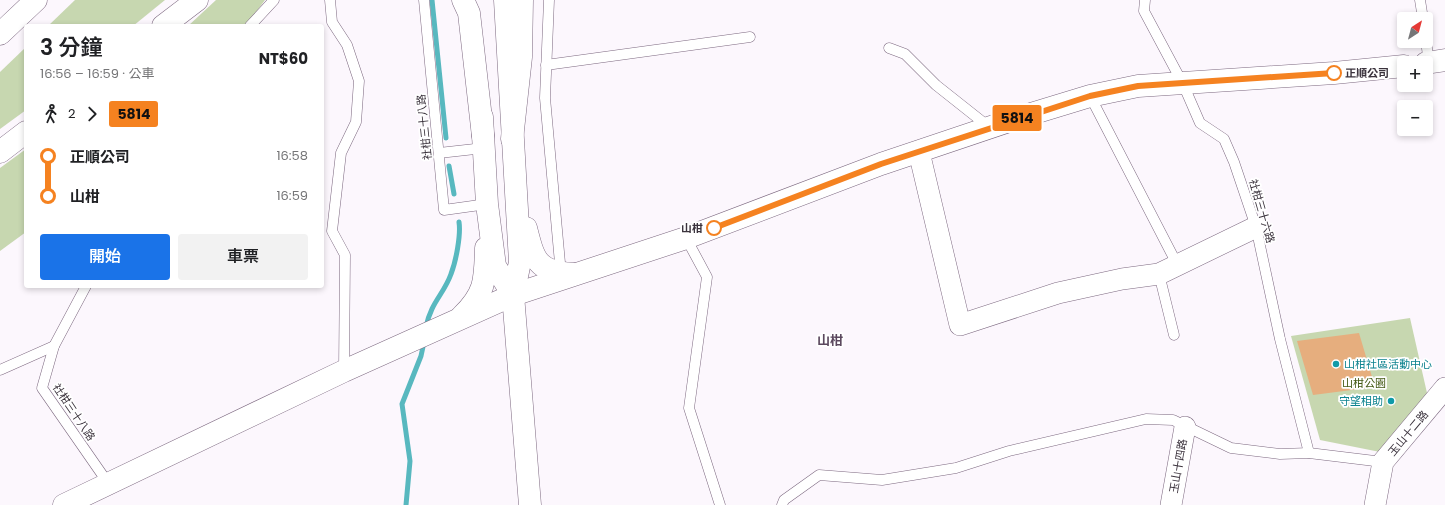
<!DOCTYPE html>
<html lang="zh-TW">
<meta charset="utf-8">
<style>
:root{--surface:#fff;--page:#f2f2f2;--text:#202124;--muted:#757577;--accent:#1a73e8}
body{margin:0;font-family:Poppins,"Noto Sans TC",sans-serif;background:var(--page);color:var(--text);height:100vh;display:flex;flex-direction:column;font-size:15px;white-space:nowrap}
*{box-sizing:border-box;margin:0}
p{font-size:13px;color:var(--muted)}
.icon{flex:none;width:22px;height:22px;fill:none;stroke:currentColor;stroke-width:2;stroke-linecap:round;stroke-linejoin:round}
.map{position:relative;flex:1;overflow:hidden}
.details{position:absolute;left:24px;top:24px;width:300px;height:264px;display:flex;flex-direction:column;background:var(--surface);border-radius:4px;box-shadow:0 2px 6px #0003}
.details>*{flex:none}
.badge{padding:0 8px;border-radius:3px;font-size:14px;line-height:26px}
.needle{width:26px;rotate:36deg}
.buttons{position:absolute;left:1397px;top:12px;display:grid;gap:8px}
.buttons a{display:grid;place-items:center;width:36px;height:36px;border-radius:4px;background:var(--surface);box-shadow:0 2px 6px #0003;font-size:20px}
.map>.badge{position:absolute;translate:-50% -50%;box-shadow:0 0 0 2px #fff}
.legs{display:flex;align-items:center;gap:6px;height:44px;padding:0 16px;font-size:13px}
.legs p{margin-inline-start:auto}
.summary{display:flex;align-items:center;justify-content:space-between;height:68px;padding:0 16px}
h1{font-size:22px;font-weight:600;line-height:30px}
.cta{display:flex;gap:8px;margin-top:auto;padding:8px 16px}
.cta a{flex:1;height:46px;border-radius:4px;background:var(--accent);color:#fff;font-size:16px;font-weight:600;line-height:46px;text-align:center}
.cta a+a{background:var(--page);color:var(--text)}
ul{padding:0 16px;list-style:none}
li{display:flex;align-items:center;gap:14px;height:40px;font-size:15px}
li i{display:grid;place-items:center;width:6px;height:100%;margin:0 5px;background:currentColor}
li i::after{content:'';width:10px;height:10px;margin:-5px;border:3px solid;border-radius:50%;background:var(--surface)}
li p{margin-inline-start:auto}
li:first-child i{background:linear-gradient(#0000 50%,currentColor 0)}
li:last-child i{background:linear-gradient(currentColor 50%,#0000 0)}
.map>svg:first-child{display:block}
.green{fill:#c7d7b0}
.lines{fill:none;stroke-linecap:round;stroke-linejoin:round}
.stream{stroke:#58b8bf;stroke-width:5}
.building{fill:#e6ae7e}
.service-casing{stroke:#7d6980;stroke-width:11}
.minor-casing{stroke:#7d6980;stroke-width:22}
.secondary-casing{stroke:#7d6980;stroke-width:23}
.motorway-casing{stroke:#7d6980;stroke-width:23}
.service{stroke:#fff;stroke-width:10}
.minor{stroke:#fff;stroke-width:21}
.secondary{stroke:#fff;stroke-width:22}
.motorway{stroke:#fff;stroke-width:22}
.line-1-casing{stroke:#fff;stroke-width:9}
.line-1{stroke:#f58220;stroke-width:6}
.stop-1-dot{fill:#fff;stroke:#f58220;stroke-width:2}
.culture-dot{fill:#0f9aa8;stroke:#fff;stroke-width:1.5}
.labels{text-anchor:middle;stroke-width:3.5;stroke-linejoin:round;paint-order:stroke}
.stop-label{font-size:11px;font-weight:bold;fill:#3b333d;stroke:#fff;text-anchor:start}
.street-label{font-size:11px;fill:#3b333d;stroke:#fff}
.culture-label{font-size:11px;fill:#0d838f;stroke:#fff;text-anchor:start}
.park-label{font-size:11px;fill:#425812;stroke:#fff}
.quarter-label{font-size:13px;font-weight:bold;fill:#5b485e;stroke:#fff}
</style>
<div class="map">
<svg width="1445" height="505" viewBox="0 0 1445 505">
<rect width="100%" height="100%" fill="#fcf7fd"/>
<!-- green -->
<g class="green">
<polygon points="75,0 165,0 133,26 48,26"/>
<polygon points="216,0 265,0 246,26 188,26"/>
<polygon points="26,47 26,110 0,129 0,72"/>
<polygon points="26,149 26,232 0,251 0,168"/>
<polygon points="1410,318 1427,393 1380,452 1320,440 1291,336"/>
</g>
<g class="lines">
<!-- stream -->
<g class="stream">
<polyline points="432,0 446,138"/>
<polyline points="449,166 454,194"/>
<path d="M426,327C431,302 444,294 451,274C456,261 461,235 459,222"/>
<polyline points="406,505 410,461 402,404 421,356 424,342"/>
</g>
</g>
<!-- building -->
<polygon class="building" points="1359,333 1375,387 1313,395 1297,341"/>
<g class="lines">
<defs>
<g id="service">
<polyline points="330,0 332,22 347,45 359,81 356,122 341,153 332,231 345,255 344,371"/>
<polyline points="424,0 444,210 487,204"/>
<polyline points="549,0 545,98 561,274"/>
<polyline points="1145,0 1144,11 1183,84 1200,123 1224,139 1234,162 1256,227 1280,339 1309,453"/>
<polyline points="1420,0 1423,19"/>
<polyline points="250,26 274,0"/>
<polyline points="1426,41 1429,63"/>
<polyline points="889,48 905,54 936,85 989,127"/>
<polyline points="546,65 750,37"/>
<polyline points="1090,96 1178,266"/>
<polyline points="439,153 484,148"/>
<polyline points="686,238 707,277 689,408 720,505"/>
<polyline points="1159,274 1174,335"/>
<polyline points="86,286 54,346 42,388 108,483"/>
<polyline points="0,370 54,346"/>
<polyline points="782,505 784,500 819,475 882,480 956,468 1009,451 1146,419 1173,420 1231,448 1280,454 1309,453 1383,462"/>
</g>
<g id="minor">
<polyline points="919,152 960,325 1058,293 1122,279 1159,274 1256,227"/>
<polyline points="1171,505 1185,427"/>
<polyline points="1375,505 1383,462 1445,388"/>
</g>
<g id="secondary">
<polyline points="505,0 520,262 513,295 530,505"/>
<polyline points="1426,63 1445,60"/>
<polyline points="482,117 487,204 495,266 513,295"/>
<path d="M526,228C534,260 537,272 573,274"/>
<path d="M462,316C486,293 485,279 486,248"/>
<polyline points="64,505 344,371 513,295 686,238 881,164 1021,117 1090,96 1138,86 1334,73 1404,66"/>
</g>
<g id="motorway">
<polyline points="463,0 469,13 483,136"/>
<polyline points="163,26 197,0"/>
<polyline points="0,34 36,0"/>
<polyline points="512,139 521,57 522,0"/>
<polyline points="0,152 26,132"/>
</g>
</defs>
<!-- service casing -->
<use href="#service" class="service-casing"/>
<!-- minor casing -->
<use href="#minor" class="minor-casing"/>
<!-- secondary casing -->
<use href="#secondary" class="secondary-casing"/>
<!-- motorway casing -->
<use href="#motorway" class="motorway-casing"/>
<!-- service -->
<use href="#service" class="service"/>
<!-- minor -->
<use href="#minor" class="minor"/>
<!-- secondary -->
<use href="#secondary" class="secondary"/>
<!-- motorway -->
<use href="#motorway" class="motorway"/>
</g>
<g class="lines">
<defs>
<polyline id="line-1" points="714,228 881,164 1090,96 1138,86 1334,73"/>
</defs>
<!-- line-1 casing -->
<use href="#line-1" class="line-1-casing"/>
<!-- line-1 -->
<use href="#line-1" class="line-1"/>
</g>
<!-- markers -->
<g class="stop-1-dot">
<circle cx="1334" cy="73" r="7"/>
<circle cx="714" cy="228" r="7"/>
</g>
<g class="culture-dot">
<circle cx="1336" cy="364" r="4"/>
<circle cx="1391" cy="401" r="4"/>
</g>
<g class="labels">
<!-- stop labels -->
<g class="stop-label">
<text x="1345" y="77">正順公司</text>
<text x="703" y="232" text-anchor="end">山柑</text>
</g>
<!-- street labels -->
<g class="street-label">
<text transform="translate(424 127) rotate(-96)" y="4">社柑三十八路</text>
<text transform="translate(1262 211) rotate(74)" y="4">社柑三十六路</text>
<text transform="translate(74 412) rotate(56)" y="4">社柑三十八路</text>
<text transform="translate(1408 433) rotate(-50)" y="4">玉山十二路</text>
<text transform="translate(1178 466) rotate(-80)" y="4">玉山十四路</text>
</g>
<!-- culture labels -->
<g class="culture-label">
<text x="1344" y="368">山柑社區活動中心</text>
<text x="1383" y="405" text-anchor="end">守望相助</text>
</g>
<!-- park labels -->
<g class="park-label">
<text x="1364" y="387">山柑公園</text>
</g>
<!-- quarter labels -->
<g class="quarter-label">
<text x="830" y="345">山柑</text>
</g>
</g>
</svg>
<div class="buttons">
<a><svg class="needle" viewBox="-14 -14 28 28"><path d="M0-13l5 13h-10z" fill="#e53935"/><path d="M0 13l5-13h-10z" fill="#757577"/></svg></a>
<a>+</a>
<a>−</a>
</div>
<b class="badge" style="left:1017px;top:118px;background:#f58220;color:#111">5814</b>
<section class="details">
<div class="summary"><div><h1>3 分鐘</h1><p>16:56 – 16:59 · 公車</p></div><b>NT$60</b></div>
<div class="legs"><svg class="icon" aria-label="walk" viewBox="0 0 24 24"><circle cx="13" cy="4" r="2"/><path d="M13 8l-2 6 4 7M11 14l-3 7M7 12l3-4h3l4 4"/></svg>2<svg class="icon" aria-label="forward" viewBox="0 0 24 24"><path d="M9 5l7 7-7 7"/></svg><b class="badge" style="background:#f58220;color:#111">5814</b></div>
<ul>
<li><i style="color:#f58220"></i><b>正順公司</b><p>16:58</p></li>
<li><i style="color:#f58220"></i><b>山柑</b><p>16:59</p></li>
</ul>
<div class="cta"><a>開始</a><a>車票</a></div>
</section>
</div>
